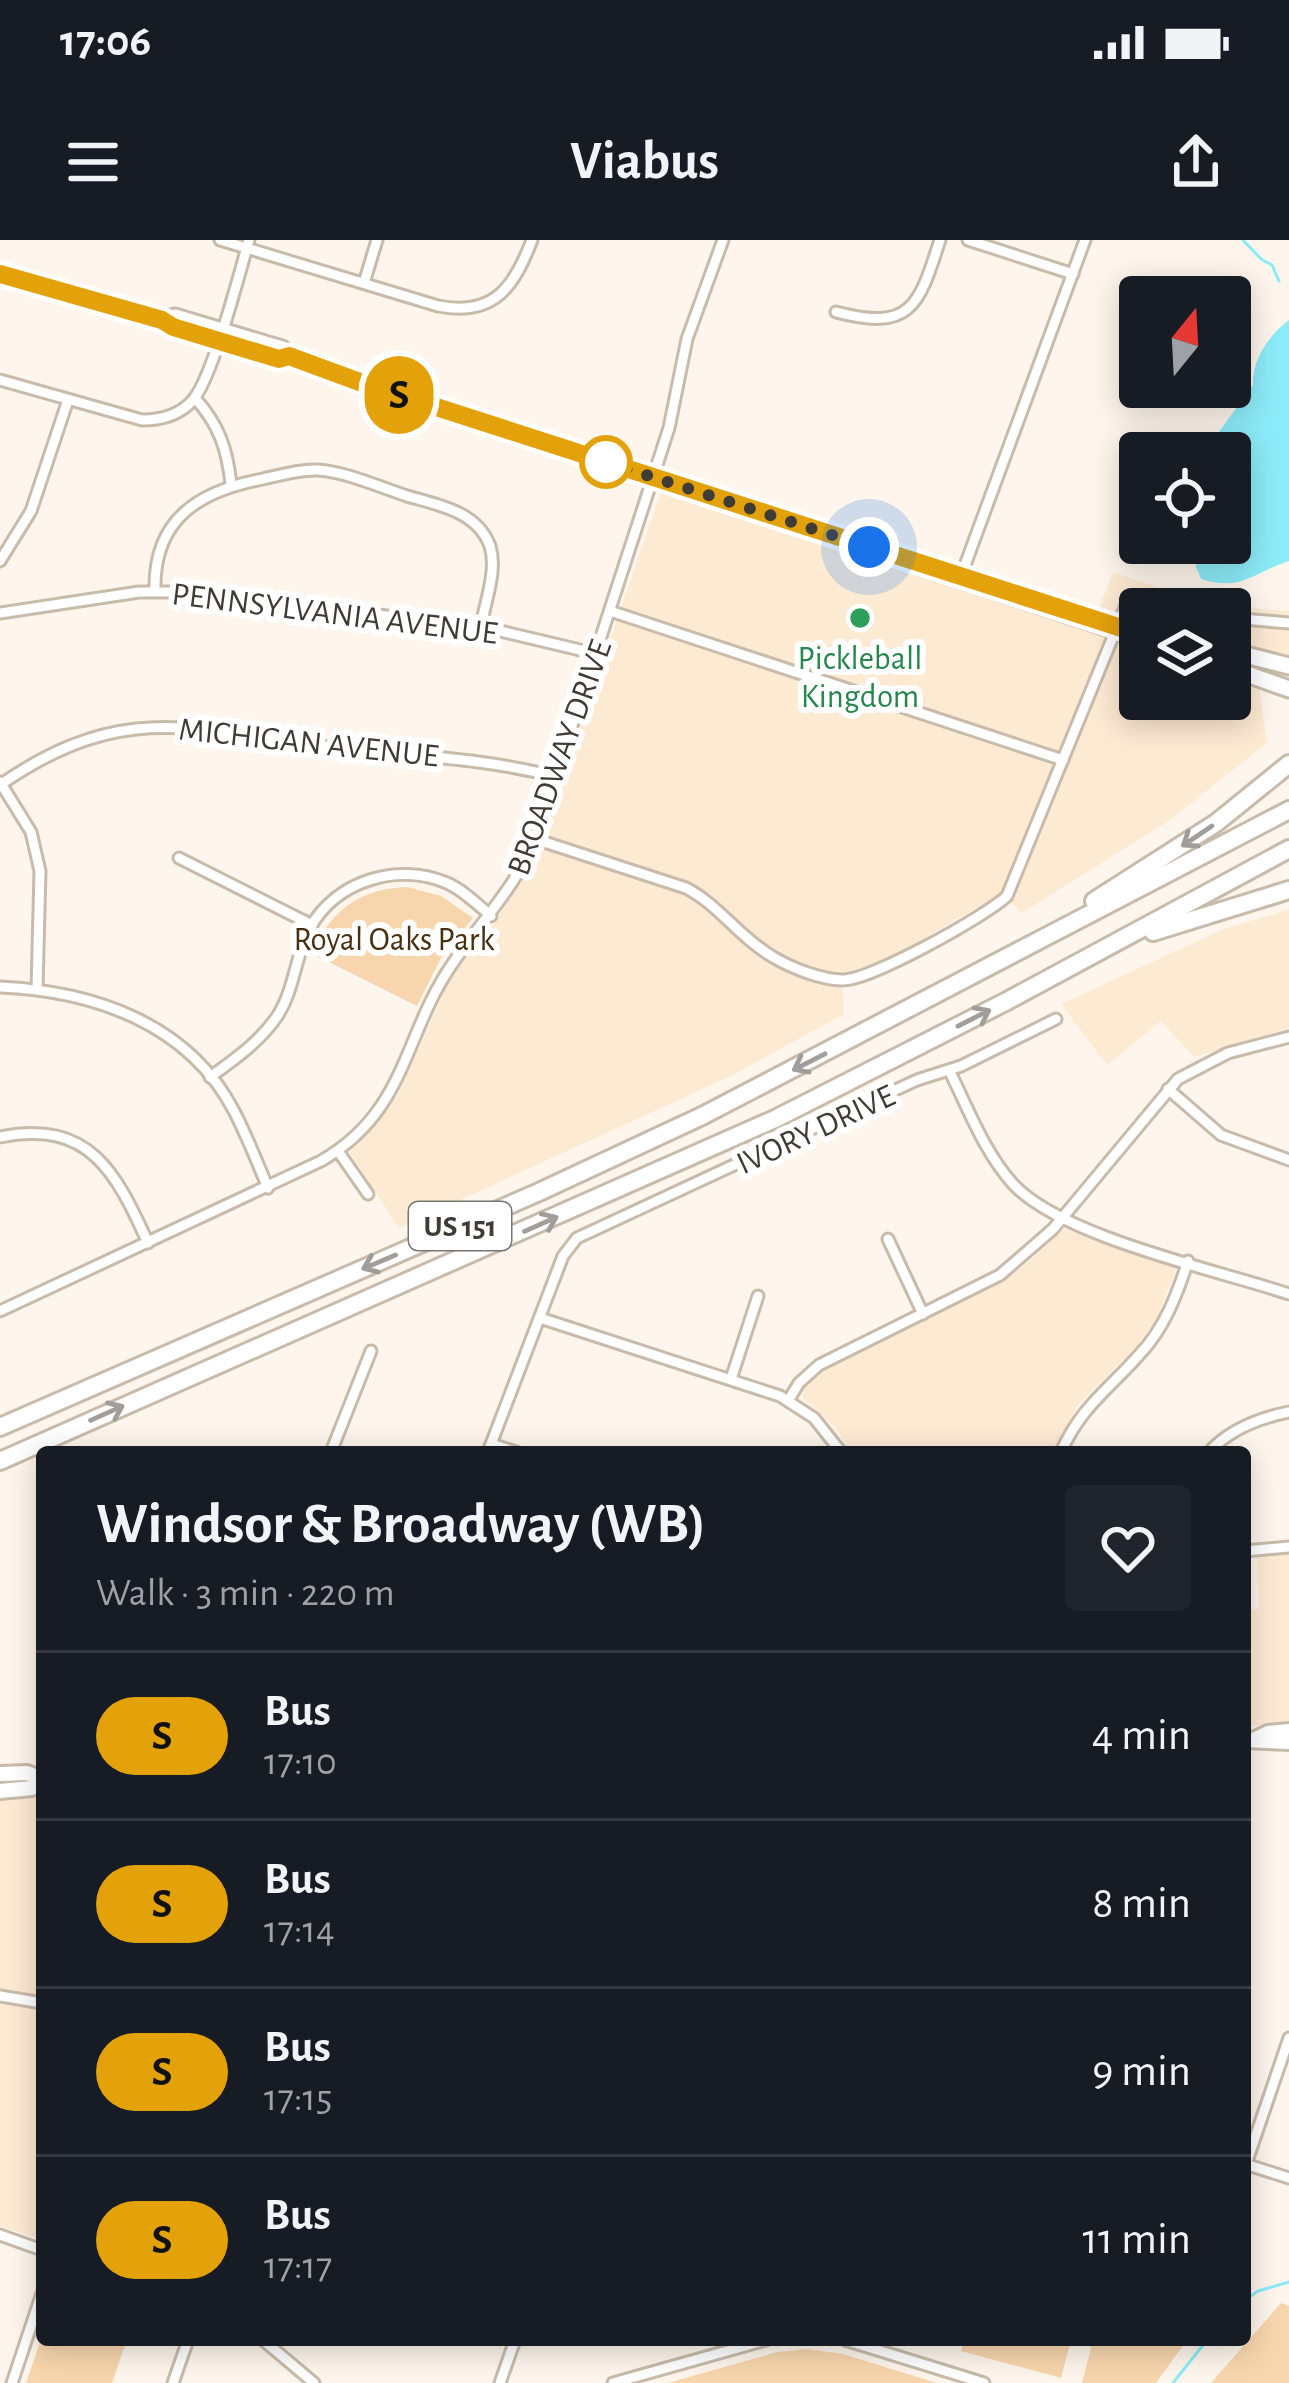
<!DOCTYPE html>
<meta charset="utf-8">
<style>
:root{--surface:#171b24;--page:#20242c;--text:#f1f3f6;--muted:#9ea1a6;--line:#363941}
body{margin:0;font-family:"Alegreya Sans",sans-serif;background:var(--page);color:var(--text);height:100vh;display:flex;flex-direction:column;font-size:45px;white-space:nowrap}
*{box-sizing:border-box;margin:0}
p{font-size:39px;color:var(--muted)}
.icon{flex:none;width:66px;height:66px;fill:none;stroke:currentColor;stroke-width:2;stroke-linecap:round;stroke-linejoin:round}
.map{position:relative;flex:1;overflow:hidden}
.side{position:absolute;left:36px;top:1206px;width:1215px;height:900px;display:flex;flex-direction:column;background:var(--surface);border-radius:12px;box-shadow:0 6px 30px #0003}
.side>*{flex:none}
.badge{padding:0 24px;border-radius:39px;font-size:42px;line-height:78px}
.needle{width:78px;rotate:18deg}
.fabs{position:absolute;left:1119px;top:36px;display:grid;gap:24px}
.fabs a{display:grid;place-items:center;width:132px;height:132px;border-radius:12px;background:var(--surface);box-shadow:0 6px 30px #0003;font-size:60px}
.you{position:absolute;width:60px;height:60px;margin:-30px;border:9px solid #fff;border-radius:50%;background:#1a73e8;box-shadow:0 0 0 18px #1a73e833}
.map>.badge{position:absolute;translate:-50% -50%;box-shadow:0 0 0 6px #fff}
.round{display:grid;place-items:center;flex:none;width:126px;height:126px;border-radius:12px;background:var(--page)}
.headline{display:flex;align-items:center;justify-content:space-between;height:204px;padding:0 60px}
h1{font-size:57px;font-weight:700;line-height:90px}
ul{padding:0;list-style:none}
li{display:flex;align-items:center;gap:36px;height:168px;padding:0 60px;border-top:3px solid var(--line)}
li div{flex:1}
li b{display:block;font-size:45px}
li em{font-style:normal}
li .badge{min-width:132px;font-weight:700;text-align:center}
.status{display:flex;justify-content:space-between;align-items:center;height:84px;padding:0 60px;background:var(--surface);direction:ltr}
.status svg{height:33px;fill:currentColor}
header{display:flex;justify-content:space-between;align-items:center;height:156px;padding:0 60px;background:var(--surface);font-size:54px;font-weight:700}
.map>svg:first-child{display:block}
.built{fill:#fdead3}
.green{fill:#f7d6ad}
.water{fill:#8cebf8}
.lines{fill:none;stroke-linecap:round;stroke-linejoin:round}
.stream{stroke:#8cebf8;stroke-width:3}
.minor-casing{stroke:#c8bbab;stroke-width:15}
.secondary-casing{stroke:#c8bbab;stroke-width:20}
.primary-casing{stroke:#c8bbab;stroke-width:21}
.motorway-casing{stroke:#c8bbab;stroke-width:22}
.minor{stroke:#fff;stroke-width:9}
.secondary{stroke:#fff;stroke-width:14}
.primary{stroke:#fff;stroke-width:15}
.motorway{stroke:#fff;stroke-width:16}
.oneway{stroke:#a09d9a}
.line-casing{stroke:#fff;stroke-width:27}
.line{stroke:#e3a20a;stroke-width:18}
.walk{stroke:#403b34;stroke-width:12;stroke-dasharray:0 21.6}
.stop-dot{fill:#fff;stroke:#e3a20a;stroke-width:6}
.leisure-dot{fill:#2e9e5b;stroke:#fff;stroke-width:4.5}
.labels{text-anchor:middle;stroke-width:12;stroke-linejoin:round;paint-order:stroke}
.shield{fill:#fff;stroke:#797671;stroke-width:3}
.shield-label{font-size:30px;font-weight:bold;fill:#403b34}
.street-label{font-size:33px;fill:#403b34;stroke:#fff}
.leisure-label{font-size:33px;fill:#27864d;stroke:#fff}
.park-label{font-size:33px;fill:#47300f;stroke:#fff}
</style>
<div class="status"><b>17:06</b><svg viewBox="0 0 49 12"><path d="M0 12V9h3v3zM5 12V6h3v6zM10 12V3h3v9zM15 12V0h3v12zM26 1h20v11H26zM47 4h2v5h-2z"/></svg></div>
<header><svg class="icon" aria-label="menu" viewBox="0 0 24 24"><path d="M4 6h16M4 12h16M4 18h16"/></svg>Viabus<svg class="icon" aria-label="share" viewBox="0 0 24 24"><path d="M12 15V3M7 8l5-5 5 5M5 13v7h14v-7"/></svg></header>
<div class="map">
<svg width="1289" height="2143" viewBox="0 0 1289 2143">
<rect width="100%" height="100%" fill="#fef6ec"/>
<!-- built -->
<g class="built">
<polygon points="661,252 672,252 1140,407 1140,459 1230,459 1230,434 1259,445 1267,503 1170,580 1022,673 1002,653 887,720 842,733 844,774 731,836 399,988 350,913 399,853 449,741 496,681 532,626"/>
<polygon points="1113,332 1209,365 1289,371 1289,416 1230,401 1230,369 1140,369 1140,379 1099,369"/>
<polygon points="1289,670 1289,788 1194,817 1161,781 1107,825 1061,764 1226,688"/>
<polygon points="1064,989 1177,1026 1157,1078 1136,1107 1077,1166 1055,1212 850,1212 836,1188 802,1157 807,1143 827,1126 993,1047 1026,1024"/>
<polygon points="1289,1314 1289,1484 1245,1486 1245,1370 1259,1369 1257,1316"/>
<polygon points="42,1552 42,2000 0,1986 0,1556"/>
</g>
<!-- green -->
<g class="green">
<path d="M407,647L441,656L473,678L441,718L417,766L313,714C328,671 362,648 407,647Z"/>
<polygon points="1281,2063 1289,2066 1289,2143 1211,2143"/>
<polygon points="42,2096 42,2100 126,2102 112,2143 26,2143"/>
<polygon points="964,2100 1071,2100 1061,2138 961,2111"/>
<polygon points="1093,2100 1187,2100 1156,2143 1082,2143"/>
<polygon points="807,2109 843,2114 937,2143 668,2143 777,2112"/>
</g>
<!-- water -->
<path class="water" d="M1289,80V321C1252,333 1242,352 1201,339L1196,327L1199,303H1230V213H1207L1208,207L1253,145C1252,120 1268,96 1289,80Z"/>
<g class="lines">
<!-- stream -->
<g class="stream">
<polyline points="1243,0 1261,19 1272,25 1279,41"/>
<polyline points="1245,2060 1258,2051 1289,2042"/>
<polyline points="1173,2143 1207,2100"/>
</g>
<defs>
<g id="minor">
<path d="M220,0L438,66C494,77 514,47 532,0"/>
<polyline points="968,0 1073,34"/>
<polyline points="364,43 377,0"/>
<path d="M836,72C912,92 919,65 940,0"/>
<path d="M0,140L142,180C161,180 180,175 193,160C213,136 239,35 249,0"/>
<path d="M195,158C219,185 227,208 231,244"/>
<polyline points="0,321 31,271 68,160"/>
<polyline points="961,336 1085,0"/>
<path d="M155,351C153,279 199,251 263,239C280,235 301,229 318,230C347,232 379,247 407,256C438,265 477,271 490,306C498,332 484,363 481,388"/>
<polyline points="610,371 1063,520"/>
<polyline points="0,373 139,352 199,352 496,390 597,414"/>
<polyline points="1230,378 1289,383"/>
<polyline points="0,542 31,592 40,631 37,749"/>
<path d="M0,545C127,457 198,492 337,508C415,517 479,517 557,537"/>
<path d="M535,599L686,648C719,665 740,698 773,717C791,728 822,740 843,740C871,740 986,676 1007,656L1126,365L1145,356L1188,369"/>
<polyline points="179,618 312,685"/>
<path d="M0,747C93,751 188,783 234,871C247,896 257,922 268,948"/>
<path d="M949,830C968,868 984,912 1013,944C1062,997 1217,1030 1289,1054"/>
<path d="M210,837C235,819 261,801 278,775C295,748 295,716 310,688C336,641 397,622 447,643C463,650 478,665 491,676"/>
<polyline points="1168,849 1221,895 1289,920"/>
<path d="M0,897C89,879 116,932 148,1003"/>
<polyline points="338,911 368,954"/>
<polyline points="888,999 923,1074"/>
<path d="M0,1071L321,921C408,871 403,794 453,723C482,680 516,647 535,599L669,188L687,99L723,0"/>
<polyline points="540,1078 780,1156 814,1178 841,1212"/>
<polyline points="731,1139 758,1056"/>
<polyline points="788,1161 799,1143 819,1125 1000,1035 1053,989 1178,839 1228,813 1289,797"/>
<polyline points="491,1204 516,1212"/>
<polyline points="331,1212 371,1111"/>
<polyline points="488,1212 563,1016 577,998 917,840 961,826 1056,779"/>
<path d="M1061,1212C1081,1167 1108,1150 1139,1115C1164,1089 1177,1055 1188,1021"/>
<path d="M1209,1212C1230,1189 1259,1178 1289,1172"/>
<polyline points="1245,1311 1289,1307"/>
<polyline points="0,1756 42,1763"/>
<polyline points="1245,1924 1289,1938"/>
<polyline points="1246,1924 1289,1798"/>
<polyline points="0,1995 42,2010"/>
<polyline points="263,2100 314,2143"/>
<polyline points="845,2100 984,2143"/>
<polyline points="12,2143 42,2053"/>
<polyline points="173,2143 188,2100"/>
<polyline points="500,2143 515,2100"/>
<polyline points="613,2143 766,2100"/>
</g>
<g id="secondary">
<polyline points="1245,1500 1289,1502"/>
<polyline points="1253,1500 1268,1493 1289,1491"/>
<polyline points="0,1534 27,1533 42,1539"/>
<polyline points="0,1551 32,1548 39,1540"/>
</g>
<g id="primary">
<polyline points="0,33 162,80 173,87 275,117"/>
<polyline points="162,80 175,77 282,109 289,116 334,134 1140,398"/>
<polyline points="1230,411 1289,426"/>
<polyline points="1230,428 1289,449"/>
</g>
<g id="motorway">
<polyline points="1094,661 1216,583 1289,524"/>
<polyline points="1153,692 1289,650"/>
<polyline points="0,1187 539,952 702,876 1289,570"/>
<polyline points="0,1221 775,879 1007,761 1289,609"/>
</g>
</defs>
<!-- minor casing -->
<use href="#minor" class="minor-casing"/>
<!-- secondary casing -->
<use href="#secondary" class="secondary-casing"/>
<!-- primary casing -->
<use href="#primary" class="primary-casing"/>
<!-- motorway casing -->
<use href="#motorway" class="motorway-casing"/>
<!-- minor -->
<use href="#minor" class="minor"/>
<!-- secondary -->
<use href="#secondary" class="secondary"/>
<!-- primary -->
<use href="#primary" class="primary"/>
<!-- motorway -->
<use href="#motorway" class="motorway"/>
</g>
<!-- one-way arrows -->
<defs><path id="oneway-shaft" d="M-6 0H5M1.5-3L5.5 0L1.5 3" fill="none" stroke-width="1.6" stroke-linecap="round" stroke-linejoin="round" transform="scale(3)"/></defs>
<g class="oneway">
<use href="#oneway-shaft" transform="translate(1197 596) rotate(146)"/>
<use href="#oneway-shaft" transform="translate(974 778) rotate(-27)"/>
<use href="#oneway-shaft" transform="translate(809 822) rotate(153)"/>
<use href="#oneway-shaft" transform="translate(541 984) rotate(-24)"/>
<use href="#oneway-shaft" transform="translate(379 1022) rotate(157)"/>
<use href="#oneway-shaft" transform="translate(107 1173) rotate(-24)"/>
</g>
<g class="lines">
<defs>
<polyline id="line" points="0,34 162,80 173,87 279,119 289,116 365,144 1140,394"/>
</defs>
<!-- line casing -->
<use href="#line" class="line-casing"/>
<!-- line -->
<use href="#line" class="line"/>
<!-- walk -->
<polyline class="walk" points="606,222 869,307"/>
</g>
<!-- markers -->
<circle class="stop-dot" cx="606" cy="222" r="24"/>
<circle class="leisure-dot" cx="860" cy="378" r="12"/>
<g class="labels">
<!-- shield labels -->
<rect class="shield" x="409" y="962" width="102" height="48" rx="9"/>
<g class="shield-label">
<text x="460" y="996">US 151</text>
</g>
<!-- street labels -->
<g class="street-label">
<text transform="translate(335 372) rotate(7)" y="12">PENNSYLVANIA AVENUE</text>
<text transform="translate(309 501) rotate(6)" y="12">MICHIGAN AVENUE</text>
<text transform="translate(558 517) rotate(-70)" y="12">BROADWAY DRIVE</text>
<text transform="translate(815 888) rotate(-25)" y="12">IVORY DRIVE</text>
</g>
<!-- leisure labels -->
<g class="leisure-label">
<text x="860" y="429">Pickleball<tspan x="860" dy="38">Kingdom</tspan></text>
</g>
<!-- park labels -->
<g class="park-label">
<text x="394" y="710">Royal Oaks Park</text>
</g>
</g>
</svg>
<div class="fabs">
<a><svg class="needle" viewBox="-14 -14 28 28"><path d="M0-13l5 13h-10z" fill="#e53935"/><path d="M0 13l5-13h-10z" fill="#9ea1a6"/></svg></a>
<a><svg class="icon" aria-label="locate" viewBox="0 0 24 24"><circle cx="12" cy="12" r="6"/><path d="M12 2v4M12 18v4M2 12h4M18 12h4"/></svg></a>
<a><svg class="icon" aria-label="layers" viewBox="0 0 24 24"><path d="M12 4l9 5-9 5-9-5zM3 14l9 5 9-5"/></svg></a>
</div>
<div class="you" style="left:869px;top:307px"></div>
<b class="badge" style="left:399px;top:155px;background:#e3a20a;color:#111">S</b>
<section class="side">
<div class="headline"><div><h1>Windsor &amp; Broadway (WB)</h1><p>Walk · 3 min · 220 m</p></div><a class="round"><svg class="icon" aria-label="heart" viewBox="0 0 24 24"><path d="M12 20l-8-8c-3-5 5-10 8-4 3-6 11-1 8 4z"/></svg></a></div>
<ul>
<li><span class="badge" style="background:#e3a20a;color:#111">S</span><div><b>Bus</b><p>17:10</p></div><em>4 min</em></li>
<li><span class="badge" style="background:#e3a20a;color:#111">S</span><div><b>Bus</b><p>17:14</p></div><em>8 min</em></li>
<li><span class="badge" style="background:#e3a20a;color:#111">S</span><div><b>Bus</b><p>17:15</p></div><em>9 min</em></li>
<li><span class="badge" style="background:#e3a20a;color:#111">S</span><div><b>Bus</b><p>17:17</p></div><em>11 min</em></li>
</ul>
</section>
</div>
